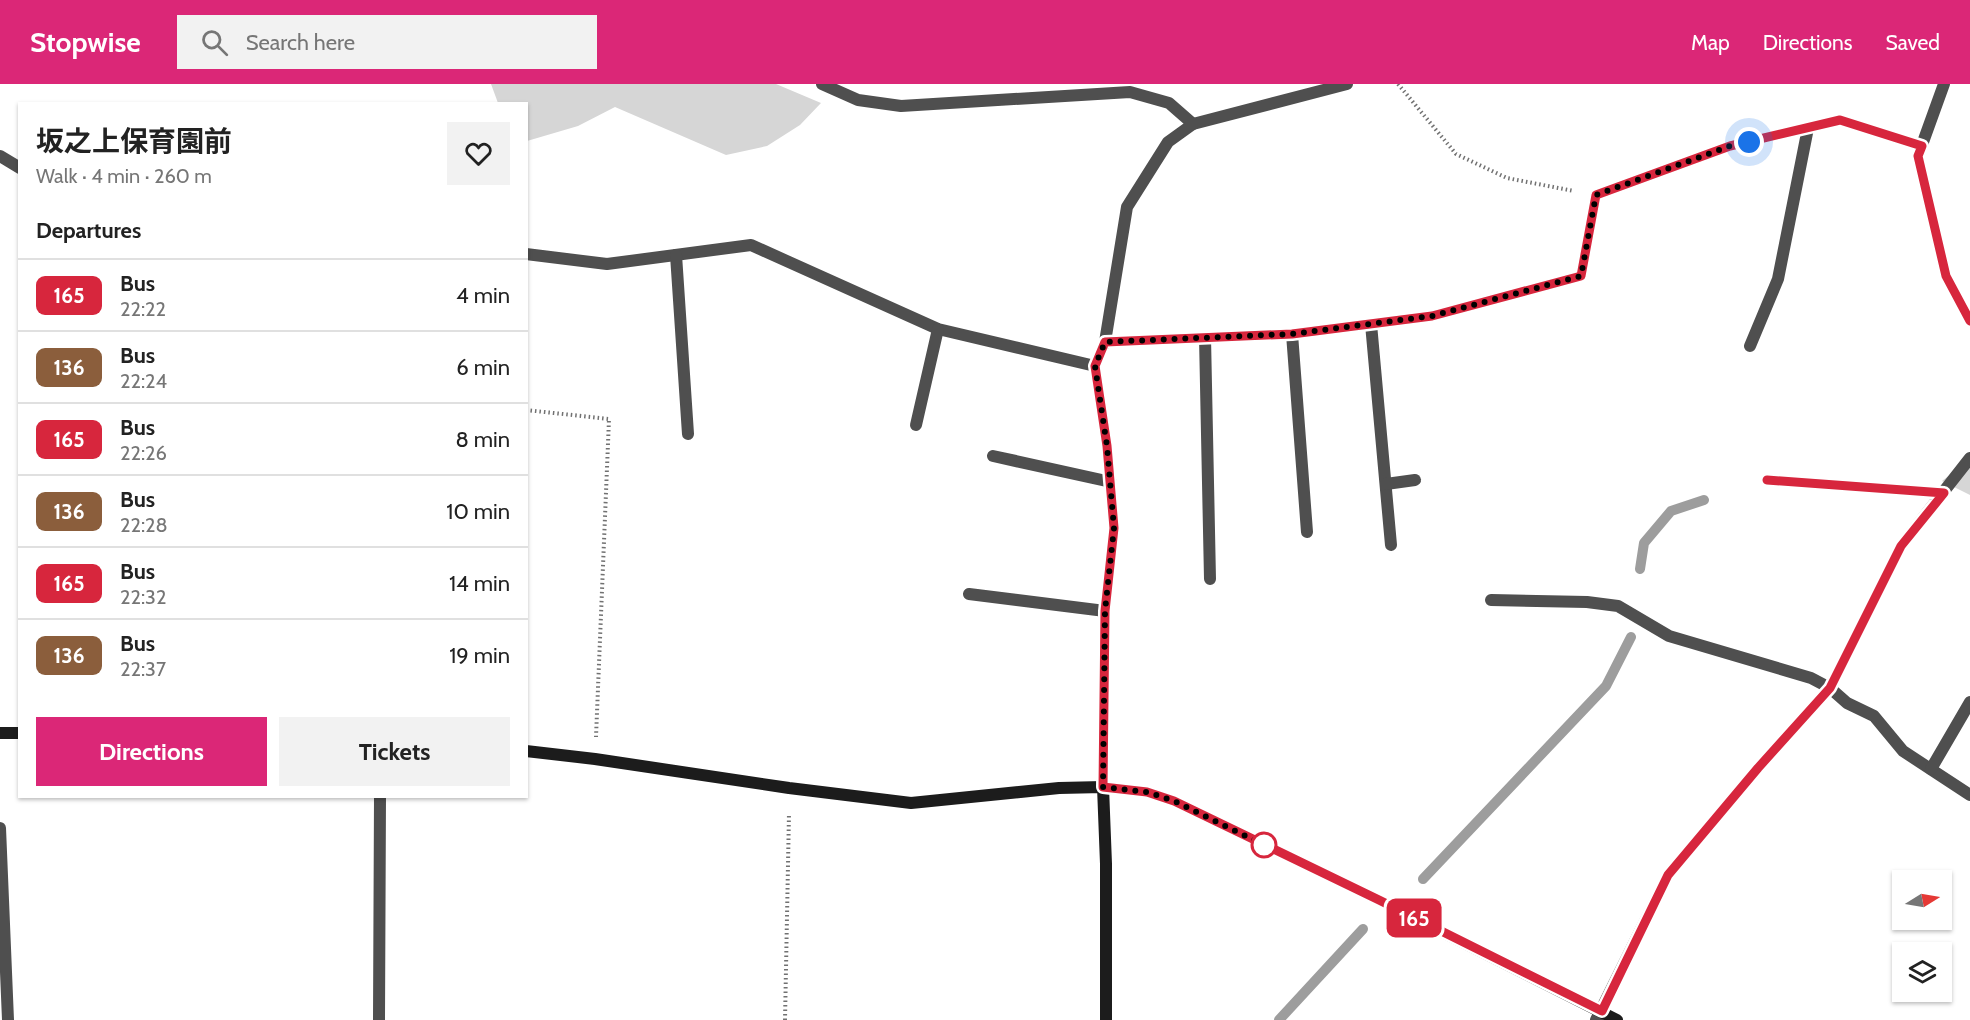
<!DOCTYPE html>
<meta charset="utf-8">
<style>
:root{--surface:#fff;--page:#f2f2f2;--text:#222;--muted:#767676;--line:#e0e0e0;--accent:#db2777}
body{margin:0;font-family:Cabin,"Noto Sans JP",sans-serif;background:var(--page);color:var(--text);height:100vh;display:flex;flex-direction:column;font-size:22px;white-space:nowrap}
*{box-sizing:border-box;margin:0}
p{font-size:20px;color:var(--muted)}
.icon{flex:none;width:33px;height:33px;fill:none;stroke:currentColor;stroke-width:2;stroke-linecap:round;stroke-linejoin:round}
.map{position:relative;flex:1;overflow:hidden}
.details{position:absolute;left:18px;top:18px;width:510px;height:696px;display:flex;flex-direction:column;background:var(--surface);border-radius:0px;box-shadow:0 2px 4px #0004}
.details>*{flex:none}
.badge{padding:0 12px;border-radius:9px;font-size:21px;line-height:39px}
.needle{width:39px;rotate:79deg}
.tools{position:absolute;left:1892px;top:786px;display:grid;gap:12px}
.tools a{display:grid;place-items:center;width:60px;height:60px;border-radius:0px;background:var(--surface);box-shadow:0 2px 4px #0004;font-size:30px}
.you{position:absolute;width:30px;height:30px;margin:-15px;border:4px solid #fff;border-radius:50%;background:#1a73e8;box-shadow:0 0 0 9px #1a73e833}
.map>.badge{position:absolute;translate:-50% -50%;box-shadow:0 0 0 3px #fff}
h2{padding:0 18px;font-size:22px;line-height:54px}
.round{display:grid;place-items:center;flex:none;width:63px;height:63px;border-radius:0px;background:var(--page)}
.head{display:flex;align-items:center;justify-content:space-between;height:102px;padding:0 18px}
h1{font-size:28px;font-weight:700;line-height:45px}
.button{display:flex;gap:12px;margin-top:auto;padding:12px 18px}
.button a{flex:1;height:69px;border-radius:0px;background:var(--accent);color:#fff;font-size:24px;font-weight:700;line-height:69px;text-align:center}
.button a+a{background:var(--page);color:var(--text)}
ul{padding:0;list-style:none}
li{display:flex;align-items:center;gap:18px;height:72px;padding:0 18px;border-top:2px solid var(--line)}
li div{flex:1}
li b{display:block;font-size:22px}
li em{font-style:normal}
li .badge{min-width:66px;font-weight:700;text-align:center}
header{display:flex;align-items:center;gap:36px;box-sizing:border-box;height:84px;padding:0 30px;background:var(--accent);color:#fff}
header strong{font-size:28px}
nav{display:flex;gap:33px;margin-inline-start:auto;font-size:21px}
.search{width:420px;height:54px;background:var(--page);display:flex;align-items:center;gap:15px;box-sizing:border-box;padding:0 21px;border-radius:0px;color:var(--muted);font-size:22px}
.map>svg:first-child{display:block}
.green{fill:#d6d6d6}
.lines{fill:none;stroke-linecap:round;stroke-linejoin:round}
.stream{stroke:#9d9d9d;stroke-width:10}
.path{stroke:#717171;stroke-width:4;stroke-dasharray:1.5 3;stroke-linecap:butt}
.street{stroke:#4f4f4f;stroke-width:12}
.secondary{stroke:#1c1c1c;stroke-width:12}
.line-casing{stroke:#fff;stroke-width:14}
.line{stroke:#d7263d;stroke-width:9}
.walk{stroke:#000;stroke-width:6;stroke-dasharray:0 10.8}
.stop-dot{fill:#fff;stroke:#d7263d;stroke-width:3}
</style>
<header>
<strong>Stopwise</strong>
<div class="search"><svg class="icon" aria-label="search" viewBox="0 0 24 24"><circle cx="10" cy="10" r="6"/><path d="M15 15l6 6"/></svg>Search here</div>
<nav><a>Map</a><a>Directions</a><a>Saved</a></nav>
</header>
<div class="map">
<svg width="1970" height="936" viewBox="0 0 1970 936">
<rect width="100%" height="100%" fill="#fff"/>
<!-- green -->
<g class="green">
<polygon points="491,0 776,0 821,19 800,41 767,62 726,71 615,23 578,42 527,57 526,20 498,19"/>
<polygon points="1970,375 1970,411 1942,397"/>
</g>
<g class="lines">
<!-- stream -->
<g class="stream">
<polyline points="1640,485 1644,459 1671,427 1704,416"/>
<polyline points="1423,795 1606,602 1631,553"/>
<polyline points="1279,936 1363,845"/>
</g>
<!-- path -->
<g class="path">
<polyline points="1398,0 1456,70 1507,94 1574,107"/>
<polyline points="526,326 609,335 596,653"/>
<polyline points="785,936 789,729"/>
</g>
<!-- street -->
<g class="street">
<polyline points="822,0 858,16 901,22 1130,8 1169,19 1193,40"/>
<polyline points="1944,0 1918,72 1946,192 1970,237"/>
<polyline points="0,72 20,84"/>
<polyline points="526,170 607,180 751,161 938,245 1095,282"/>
<polyline points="676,171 688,350"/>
<polyline points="1371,240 1391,461"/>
<polyline points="1292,250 1307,448"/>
<polyline points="1205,253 1210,495"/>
<polyline points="1105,258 1292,250 1432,232 1581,192 1596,111 1730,62 1840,36 1922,62"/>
<polyline points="1750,262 1778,195 1808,44"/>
<polyline points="916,341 938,245"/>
<polyline points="993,372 1111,398"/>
<polyline points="1767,396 1944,409"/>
<polyline points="1386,400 1415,396"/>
<polyline points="969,510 1105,527"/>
<polyline points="1491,516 1587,518 1618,522 1669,552 1811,594 1830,604 1847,619 1874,632 1903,667 1970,711"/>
<polyline points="1931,685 1970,618"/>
<polyline points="1103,703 1105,527 1114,444 1107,362 1095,282 1105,258 1127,123 1168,58 1193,40 1347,0"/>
<polyline points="0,744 8,936"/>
<polyline points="379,936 380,712"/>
<polyline points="1596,936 1668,791 1758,684 1830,604 1901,462 1970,374"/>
</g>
<!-- secondary -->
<g class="secondary">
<polyline points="0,649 20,649"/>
<polyline points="526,667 595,675 789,704 911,719 1059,704 1103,703 1147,708 1174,717 1379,816 1617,936"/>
<polyline points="1103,703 1106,780 1106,936"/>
</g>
</g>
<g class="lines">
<defs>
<polyline id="line" points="1767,396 1944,409 1901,462 1830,604 1758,684 1668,791 1602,927 1379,816 1174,717 1147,708 1103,703 1105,527 1114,444 1107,362 1095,282 1105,258 1292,250 1432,232 1581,192 1596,111 1730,62 1840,36 1922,62 1918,72 1946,192 1970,237"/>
</defs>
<!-- line casing -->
<use href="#line" class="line-casing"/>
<!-- line -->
<use href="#line" class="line"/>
<!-- walk -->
<polyline class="walk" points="1264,761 1174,717 1147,708 1103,703 1105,527 1114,444 1107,362 1095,282 1105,258 1292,250 1432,232 1581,192 1596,111 1730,62 1749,58"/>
</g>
<!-- markers -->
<circle class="stop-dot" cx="1264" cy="761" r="12"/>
</svg>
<div class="tools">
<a><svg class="needle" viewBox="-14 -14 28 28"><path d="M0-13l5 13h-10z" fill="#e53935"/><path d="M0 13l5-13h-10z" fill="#767676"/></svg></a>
<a><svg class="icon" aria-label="layers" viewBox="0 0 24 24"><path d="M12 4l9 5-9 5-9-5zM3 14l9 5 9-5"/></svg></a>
</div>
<div class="you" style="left:1749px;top:58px"></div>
<b class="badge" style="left:1414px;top:834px;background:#d7263d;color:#fff">165</b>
<section class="details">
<div class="head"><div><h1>坂之上保育園前</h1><p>Walk · 4 min · 260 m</p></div><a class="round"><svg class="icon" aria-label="heart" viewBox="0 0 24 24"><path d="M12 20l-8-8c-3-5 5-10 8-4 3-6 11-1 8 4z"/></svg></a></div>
<h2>Departures</h2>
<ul>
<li><span class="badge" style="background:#d7263d;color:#fff">165</span><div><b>Bus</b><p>22:22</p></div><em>4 min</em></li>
<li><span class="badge" style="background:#8b5e3c;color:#fff">136</span><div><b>Bus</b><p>22:24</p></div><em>6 min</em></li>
<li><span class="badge" style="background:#d7263d;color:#fff">165</span><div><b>Bus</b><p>22:26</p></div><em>8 min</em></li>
<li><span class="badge" style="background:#8b5e3c;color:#fff">136</span><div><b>Bus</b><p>22:28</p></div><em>10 min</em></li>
<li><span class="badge" style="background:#d7263d;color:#fff">165</span><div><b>Bus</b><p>22:32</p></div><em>14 min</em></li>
<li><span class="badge" style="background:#8b5e3c;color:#fff">136</span><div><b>Bus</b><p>22:37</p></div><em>19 min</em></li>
</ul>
<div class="button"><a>Directions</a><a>Tickets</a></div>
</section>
</div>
